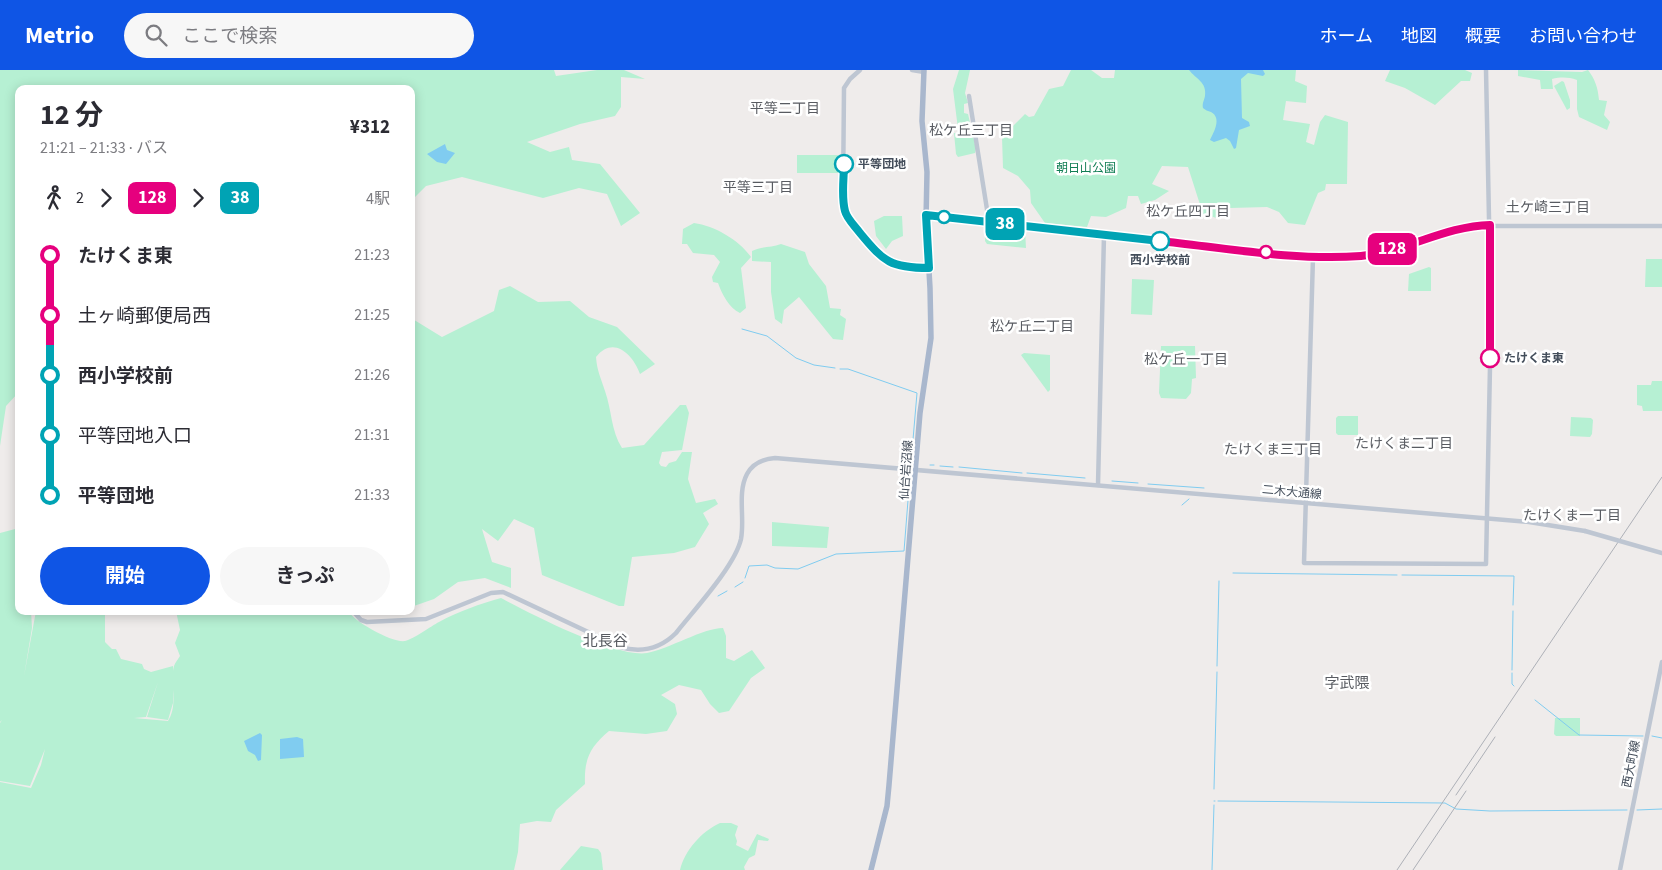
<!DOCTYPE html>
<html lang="ja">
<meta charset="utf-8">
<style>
:root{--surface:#fff;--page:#f7f7f7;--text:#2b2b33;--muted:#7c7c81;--accent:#0f55e5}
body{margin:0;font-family:"Source Sans 3","Noto Sans JP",sans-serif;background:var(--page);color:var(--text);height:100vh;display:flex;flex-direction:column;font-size:19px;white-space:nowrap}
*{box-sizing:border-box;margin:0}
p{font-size:16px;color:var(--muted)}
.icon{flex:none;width:28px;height:28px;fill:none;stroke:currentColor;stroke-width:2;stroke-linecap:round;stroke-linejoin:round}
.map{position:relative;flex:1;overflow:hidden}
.details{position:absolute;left:15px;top:15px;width:400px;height:530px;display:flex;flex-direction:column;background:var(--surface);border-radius:10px;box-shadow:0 2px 12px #0003}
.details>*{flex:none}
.badge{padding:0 10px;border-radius:8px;font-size:18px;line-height:32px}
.map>.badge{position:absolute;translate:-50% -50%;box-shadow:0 0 0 2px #fff}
.legs{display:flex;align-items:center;gap:8px;height:55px;padding:0 25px;font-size:16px}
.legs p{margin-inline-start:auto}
.head{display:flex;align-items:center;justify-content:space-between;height:85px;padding:0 25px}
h1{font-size:28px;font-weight:700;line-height:38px}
.action{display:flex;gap:10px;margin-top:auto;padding:10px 25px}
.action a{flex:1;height:58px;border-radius:30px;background:var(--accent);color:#fff;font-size:20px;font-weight:700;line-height:58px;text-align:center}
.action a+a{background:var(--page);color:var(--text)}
ul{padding:0 25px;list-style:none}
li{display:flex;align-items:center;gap:18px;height:60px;font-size:19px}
li i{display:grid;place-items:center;width:8px;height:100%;margin:0 6px;background:currentColor}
li i::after{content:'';width:12px;height:12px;margin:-6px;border:4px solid;border-radius:50%;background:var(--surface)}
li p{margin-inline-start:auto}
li:first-child i{background:linear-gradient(#0000 50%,currentColor 0)}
li:last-child i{background:linear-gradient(currentColor 50%,#0000 0)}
header{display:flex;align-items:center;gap:30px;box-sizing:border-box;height:70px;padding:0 25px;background:var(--accent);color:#fff}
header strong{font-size:24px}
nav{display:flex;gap:28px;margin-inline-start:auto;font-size:18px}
.search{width:350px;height:45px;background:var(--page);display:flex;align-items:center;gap:12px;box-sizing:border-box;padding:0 18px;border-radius:28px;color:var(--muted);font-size:19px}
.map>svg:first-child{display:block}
.green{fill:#b6f0d3}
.water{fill:#80ccf0}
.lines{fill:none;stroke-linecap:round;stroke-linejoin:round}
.stream{stroke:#80ccf0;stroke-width:1}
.tertiary{stroke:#bec6d2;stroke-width:4.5}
.primary{stroke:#a9b7cd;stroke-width:5.5}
.rail{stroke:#adb0b7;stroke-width:1}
.tertiary-bridge{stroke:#bec6d2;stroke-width:4.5}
.line-1-casing{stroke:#fff;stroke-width:11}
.line-2-casing{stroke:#fff;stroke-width:11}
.line-1{stroke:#e6007e;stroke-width:8}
.line-2{stroke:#00a3b4;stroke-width:8}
.stop-2-dot{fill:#fff;stroke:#00a3b4;stroke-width:2.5}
.stop-1-dot{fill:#fff;stroke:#e6007e;stroke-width:2.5}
.labels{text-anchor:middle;stroke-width:5;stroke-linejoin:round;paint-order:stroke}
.stop-label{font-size:12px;font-weight:bold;fill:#434d5a;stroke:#fff;text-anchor:start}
.park-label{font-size:12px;fill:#117e54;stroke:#fff}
.street-label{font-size:12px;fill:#434d5a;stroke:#fff}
.neighbourhood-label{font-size:14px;fill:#585b61;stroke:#fff}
.quarter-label{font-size:15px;fill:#585b61;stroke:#fff}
</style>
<header>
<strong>Metrio</strong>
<div class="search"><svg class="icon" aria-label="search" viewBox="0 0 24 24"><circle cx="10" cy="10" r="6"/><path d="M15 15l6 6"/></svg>ここで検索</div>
<nav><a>ホーム</a><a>地図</a><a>概要</a><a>お問い合わせ</a></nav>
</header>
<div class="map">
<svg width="1662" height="800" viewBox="0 0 1662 800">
<rect width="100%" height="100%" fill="#efeceb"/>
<!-- green -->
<g class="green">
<polygon points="0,0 554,0 556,6 597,0 624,0 645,9 621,7 621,37 615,46 580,54 527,72 550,82 569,77 572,90 600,94 640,143 621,156 607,124 579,118 543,128 462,107 426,116 411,131 411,19 19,19 19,322 6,336 0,376"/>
<polygon points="959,0 970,0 965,23 968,33 964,34 964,43 968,44 976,79 975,83 958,87 956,84 954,63 962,64 958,59 953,19"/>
<polygon points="1071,0 1091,0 1102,8 1114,8 1115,0 1296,0 1295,11 1307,16 1306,33 1286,31 1283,50 1310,54 1306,72 1314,75 1320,52 1325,45 1348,52 1347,114 1326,114 1325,120 1318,123 1305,155 1288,153 1279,142 1267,137 1230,138 1221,144 1220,149 1203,144 1188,97 1162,96 1152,114 1169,121 1155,130 1141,134 1138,126 1128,126 1126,138 1106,147 1091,146 1087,157 1045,153 1031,133 1030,120 1018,106 1003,98 1002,67 1025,44 1029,47 1034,46 1049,19 1063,16"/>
<polygon points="1390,0 1465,0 1472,3 1470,11 1461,11 1435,35 1405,18 1385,11"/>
<path d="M1518,0L1582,2L1588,0C1595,9 1598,18 1599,30L1607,31L1604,45L1610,52L1607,60L1579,47L1577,39V10C1568,7 1561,7 1552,9L1553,19H1541L1540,10L1518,6Z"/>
<polygon points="1562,11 1564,12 1570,30 1570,38 1567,40 1554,16"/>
<polygon points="797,85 838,85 840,87 840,101 838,103 797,103"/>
<polygon points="884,146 902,146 903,166 892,171 886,179 876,166 874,151"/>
<path d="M694,153C715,156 739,170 751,187L741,198L746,238L740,243C729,238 722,224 718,213L713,212L712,207L720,192L714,185L693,183L687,174H682L683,159Z"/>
<polygon points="986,156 1025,160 1026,178 987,174 985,171"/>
<path d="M781,174L805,182L809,194L826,216L830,238L841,239L840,245L846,249L843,270L833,269L799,227L784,240L782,254L775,249L771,222V192L752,191V181C762,176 771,178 781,174Z"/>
<polygon points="1646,189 1662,189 1662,217 1645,217"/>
<polygon points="1429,197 1431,198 1431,221 1408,221 1409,204"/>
<polygon points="1132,209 1154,210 1152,245 1131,244"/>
<path d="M510,216L538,232L570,231L589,247L617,257L655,294L640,304C633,284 613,265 596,287C597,301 601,308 605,321C612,341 611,361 622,378L644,375L680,335H686L689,343L682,380L662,382L659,393L661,396L666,397L669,393L676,391L682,382H692L688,409L696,433L715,429L718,434L703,443L709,454L695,477L674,483L632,487L624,536H619L542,505L534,458L514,449L498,471L482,459L492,492L511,498V518L485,508L458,512L434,529L411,537V248L442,267L494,241L499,220Z"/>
<polygon points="1161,276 1195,276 1196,308 1192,309 1191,323 1186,329 1161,328 1159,323"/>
<polygon points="1024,283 1050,285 1050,320 1048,322 1021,285"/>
<polygon points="1652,311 1662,311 1662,341 1643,341 1642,336 1637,335 1637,315 1651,315"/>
<polygon points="1338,346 1358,346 1358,365 1338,365 1336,363 1336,348"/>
<polygon points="1571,347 1591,348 1593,350 1592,364 1590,367 1570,366"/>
<polygon points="772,452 829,457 827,478 772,476"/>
<path d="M19,458V541H31L32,558L24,606L36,541H105V572L112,579H116L121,589L142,594L144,599L151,602L173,596V633L168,650L147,647L158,612L146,647L134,648L168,651C179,633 169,614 174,596C175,593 178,589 180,586L175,573L180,560L176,541H348C355,552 392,573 405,571C414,569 431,556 439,552C459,541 480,534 501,528C529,543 616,588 647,583C669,579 703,558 723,558L726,566V588L734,591L752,580L765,598L751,608L729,641L719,643L710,634L701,620L679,615L661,625L675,634L677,644L667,661L646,664L609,661C590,677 584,689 585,714L556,740L551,752L537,751L520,754L518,782L514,800H0V712L31,718L41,695L45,679L30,716L0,711V653L2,650L0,652V463Z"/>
<polygon points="1555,648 1580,648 1580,666 1556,666 1554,664"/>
<path d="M720,753H731L738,756L735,765L737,771L736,775L748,781L757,764L769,769L768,771L758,770L755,785L749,788L744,797L745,800H680C685,780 701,762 720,753Z"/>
<polygon points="581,776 598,779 601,783 603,800 560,800"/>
</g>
<!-- water -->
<g class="water">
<path d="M1189,0H1263L1265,4L1263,6L1248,3L1241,9L1242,48L1249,52L1250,56L1239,60L1236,78L1234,79L1230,71L1226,68L1214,72L1210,70C1214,62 1222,48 1211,42C1208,41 1205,40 1203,38C1202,33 1204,31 1205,26C1207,12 1196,9 1189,0Z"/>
<polygon points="445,74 447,80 455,83 446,94 437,92 427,84"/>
<polygon points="260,663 262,665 261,690 258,691 255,685 248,681 244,671"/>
<polygon points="297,667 303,669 304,687 280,689 280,669"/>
</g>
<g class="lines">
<!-- stream -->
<g class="stream">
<polyline points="742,259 767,266 796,288 814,295 835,298"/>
<polyline points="840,299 848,299 917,323 911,393"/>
<polyline points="930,395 934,395"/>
<polyline points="940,396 953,397"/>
<polyline points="959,397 1022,403"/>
<polyline points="1027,403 1085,408"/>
<polyline points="1112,411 1138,413"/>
<polyline points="1148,414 1204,418"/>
<polyline points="1182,435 1189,429"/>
<polyline points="1233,503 1397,505"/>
<polyline points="1402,505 1514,506 1513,535"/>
<polyline points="745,508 749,496 767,495 775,498 798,499 836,484 904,481 910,405"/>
<polyline points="735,517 743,512"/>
<polyline points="718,526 727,521"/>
<polyline points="1217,596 1219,511"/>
<polyline points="1512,600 1513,541"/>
<polyline points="1512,603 1512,614 1514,616"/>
<polyline points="1535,630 1579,665 1643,666"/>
<polyline points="1652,666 1662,668"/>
<polyline points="1214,719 1217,602"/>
<polyline points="1214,731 1215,731"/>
<polyline points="1218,731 1445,733 1456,739 1490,741 1627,740"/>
<polyline points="1637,740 1662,739"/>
<polyline points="1212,800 1214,735"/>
</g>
<!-- tertiary -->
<g class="tertiary">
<polyline points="860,0 850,9 844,18 843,127 846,143 877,183 897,196 906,198 929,198"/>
<polyline points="912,0 924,2"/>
<polyline points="969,26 989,152"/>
<polyline points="926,145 1313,187 1371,184 1457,160 1483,156 1662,156"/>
<polyline points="1313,187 1304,493 1486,494 1491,247 1486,0"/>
<polyline points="1098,415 1104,165"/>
<path d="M353,541L361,550L367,552L426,549L491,523L503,522L620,577C641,583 660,579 676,563C694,540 735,496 741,469C745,448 737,423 747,404C753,393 763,389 775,388L1529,452L1585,461"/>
<polyline points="1620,800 1662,592"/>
</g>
<!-- primary -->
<polyline class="primary" points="871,800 887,736 889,715 920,343 931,268 930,218 926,150 927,102 922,51 924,0"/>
<!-- rail -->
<g class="rail">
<polyline points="1456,725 1495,667"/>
<polyline points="1397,800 1662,407"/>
<polyline points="1413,800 1466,721"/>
</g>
<!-- tertiary-bridge -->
<polyline class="tertiary-bridge" points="1585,461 1662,483"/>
</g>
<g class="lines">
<defs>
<path id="line-1" d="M1160,171C1225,178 1296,191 1361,186C1405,182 1445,156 1490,155V288"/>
<path id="line-2" d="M844,94C844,109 841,126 845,141C847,149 855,156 860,163C884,192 891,198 929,198L926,145L1160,171"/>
</defs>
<!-- line-1 casing -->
<use href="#line-1" class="line-1-casing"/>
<!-- line-2 casing -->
<use href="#line-2" class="line-2-casing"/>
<!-- line-1 -->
<use href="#line-1" class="line-1"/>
<!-- line-2 -->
<use href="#line-2" class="line-2"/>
</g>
<!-- markers -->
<g class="stop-2-dot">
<circle cx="844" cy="94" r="9"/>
<circle cx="944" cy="147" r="6"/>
<circle cx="1160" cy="171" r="9"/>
</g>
<g class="stop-1-dot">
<circle cx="1266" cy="182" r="6"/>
<circle cx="1490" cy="288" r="9"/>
</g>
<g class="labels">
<!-- stop labels -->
<g class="stop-label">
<text x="858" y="98">平等団地</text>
<text x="1160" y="194" text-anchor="middle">西小学校前</text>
<text x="1504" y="292">たけくま東</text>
</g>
<!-- park labels -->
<g class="park-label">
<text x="1086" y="102">朝日山公園</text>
</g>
<!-- street labels -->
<g class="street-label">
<text transform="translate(906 400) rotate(-86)" y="4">仙台岩沼線</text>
<text transform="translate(1292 422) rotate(5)" y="4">二木大通線</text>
<text transform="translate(1631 694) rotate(-79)" y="4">西大町線</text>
</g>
<!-- neighbourhood labels -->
<g class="neighbourhood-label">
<text x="785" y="43">平等二丁目</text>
<text x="971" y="65">松ケ丘三丁目</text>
<text x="758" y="122">平等三丁目</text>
<text x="1548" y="142">土ケ崎三丁目</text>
<text x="1188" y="146">松ケ丘四丁目</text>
<text x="1032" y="261">松ケ丘二丁目</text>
<text x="1186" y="294">松ケ丘一丁目</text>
<text x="1404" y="378">たけくま二丁目</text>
<text x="1273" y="384">たけくま三丁目</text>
<text x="1572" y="450">たけくま一丁目</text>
</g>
<!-- quarter labels -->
<g class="quarter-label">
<text x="605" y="576">北長谷</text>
<text x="1347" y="618">字武隈</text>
</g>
</g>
</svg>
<b class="badge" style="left:1392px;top:179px;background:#e6007e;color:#fff">128</b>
<b class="badge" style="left:1005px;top:154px;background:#00a3b4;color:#fff">38</b>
<section class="details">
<div class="head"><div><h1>12 分</h1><p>21:21 – 21:33 · バス</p></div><b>¥312</b></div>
<div class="legs"><svg class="icon" aria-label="walk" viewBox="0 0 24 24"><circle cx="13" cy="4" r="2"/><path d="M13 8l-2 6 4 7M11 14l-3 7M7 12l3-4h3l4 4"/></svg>2<svg class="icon" aria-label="forward" viewBox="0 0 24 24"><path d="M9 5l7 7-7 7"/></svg><b class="badge" style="background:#e6007e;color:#fff">128</b><svg class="icon" aria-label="forward" viewBox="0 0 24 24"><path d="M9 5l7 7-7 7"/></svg><b class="badge" style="background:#00a3b4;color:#fff">38</b><p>4駅</p></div>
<ul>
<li><i style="color:#e6007e"></i><b>たけくま東</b><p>21:23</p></li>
<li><i style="color:#e6007e"></i><span>土ヶ崎郵便局西</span><p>21:25</p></li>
<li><i style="color:#00a3b4"></i><b>西小学校前</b><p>21:26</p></li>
<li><i style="color:#00a3b4"></i><span>平等団地入口</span><p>21:31</p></li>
<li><i style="color:#00a3b4"></i><b>平等団地</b><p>21:33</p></li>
</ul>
<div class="action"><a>開始</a><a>きっぷ</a></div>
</section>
</div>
